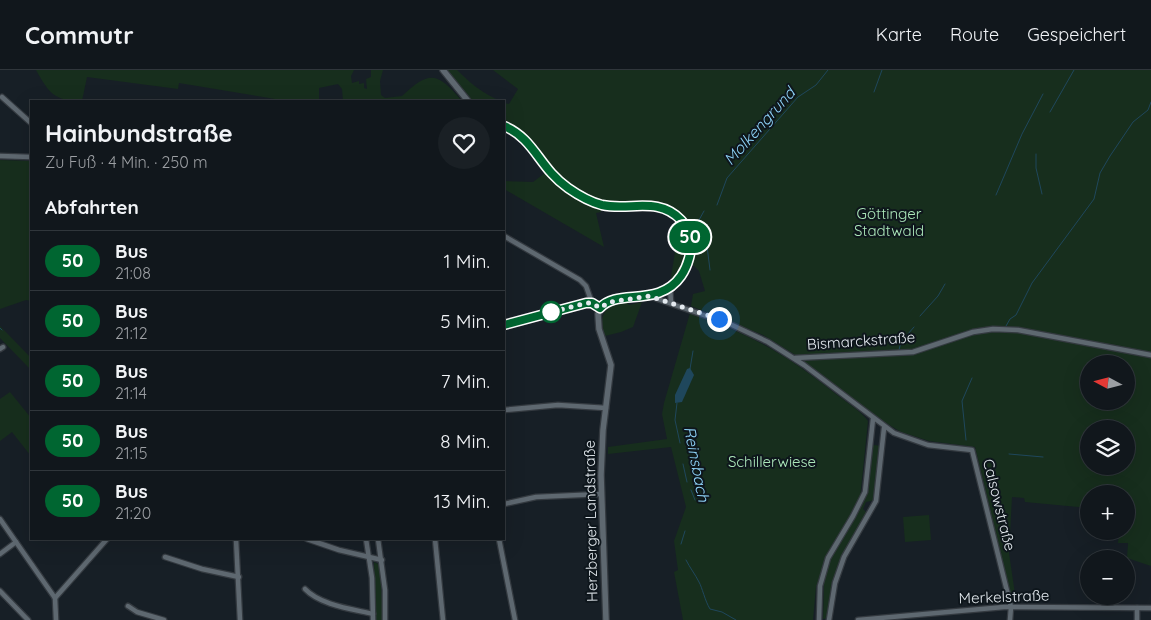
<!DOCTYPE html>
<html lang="de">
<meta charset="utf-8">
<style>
:root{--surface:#11171c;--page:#1a2025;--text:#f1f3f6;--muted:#9c9fa3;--line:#30363b}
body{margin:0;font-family:Quicksand,sans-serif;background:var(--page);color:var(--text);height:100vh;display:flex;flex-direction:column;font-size:19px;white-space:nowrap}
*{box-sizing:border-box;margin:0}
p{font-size:16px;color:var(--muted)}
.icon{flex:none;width:28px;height:28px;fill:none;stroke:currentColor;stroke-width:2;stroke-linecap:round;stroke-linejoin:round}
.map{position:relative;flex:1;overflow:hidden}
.sheet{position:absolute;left:30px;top:30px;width:475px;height:440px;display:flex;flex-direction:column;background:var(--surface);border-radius:0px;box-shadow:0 5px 20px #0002,0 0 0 1px var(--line)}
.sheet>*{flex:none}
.badge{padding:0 10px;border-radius:16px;font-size:18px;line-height:32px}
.needle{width:32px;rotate:277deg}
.buttons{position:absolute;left:1080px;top:285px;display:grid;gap:10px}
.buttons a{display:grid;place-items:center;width:55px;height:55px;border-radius:50%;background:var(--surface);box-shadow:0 5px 20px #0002,0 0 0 1px var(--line);font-size:25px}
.you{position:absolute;width:25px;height:25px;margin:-12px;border:4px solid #fff;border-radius:50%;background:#1a73e8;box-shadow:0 0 0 8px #1a73e833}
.map>.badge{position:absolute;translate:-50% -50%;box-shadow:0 0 0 2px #fff}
h2{padding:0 15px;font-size:19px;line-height:45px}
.round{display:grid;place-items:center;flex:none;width:52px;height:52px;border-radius:26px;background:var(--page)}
.head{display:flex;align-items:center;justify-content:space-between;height:85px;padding:0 15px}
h1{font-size:24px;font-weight:800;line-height:38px}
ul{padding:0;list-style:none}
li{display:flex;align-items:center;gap:15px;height:60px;padding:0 15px;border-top:1px solid var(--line)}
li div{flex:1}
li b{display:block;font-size:19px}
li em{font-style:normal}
li .badge{min-width:55px;font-weight:700;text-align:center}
header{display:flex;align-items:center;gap:30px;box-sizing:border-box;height:70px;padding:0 25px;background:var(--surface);border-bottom:1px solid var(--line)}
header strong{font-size:24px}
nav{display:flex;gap:28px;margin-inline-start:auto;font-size:18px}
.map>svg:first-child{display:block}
.green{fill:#172e1d;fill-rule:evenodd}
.water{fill:#1f475c}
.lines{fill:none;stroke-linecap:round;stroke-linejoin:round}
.stream{stroke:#1f475c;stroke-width:1}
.minor-casing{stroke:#343a40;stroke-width:7}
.tertiary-casing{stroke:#343a40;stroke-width:8}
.minor{stroke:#5e6870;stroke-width:4.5}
.tertiary{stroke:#5e6870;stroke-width:5.5}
.line-casing{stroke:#fff;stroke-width:11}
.line{stroke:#006631;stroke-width:8}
.walk{stroke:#e4eaef;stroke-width:5;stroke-dasharray:0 9}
.stop-dot{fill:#fff;stroke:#006631;stroke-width:2.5}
.labels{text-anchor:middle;stroke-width:4;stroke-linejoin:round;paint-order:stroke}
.park-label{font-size:15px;fill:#abe6b9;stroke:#0e161c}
.street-label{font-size:15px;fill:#e4eaef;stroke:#0e161c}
.water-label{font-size:16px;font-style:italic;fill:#8ed3f8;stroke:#0e161c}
</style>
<header>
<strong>Commutr</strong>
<nav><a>Karte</a><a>Route</a><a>Gespeichert</a></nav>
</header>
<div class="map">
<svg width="1151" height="550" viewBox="0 0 1151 550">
<rect width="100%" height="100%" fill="#171f26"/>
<!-- green -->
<g class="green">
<path d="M36,0H354L351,6L352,13L359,11V14L364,13V18L367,19L366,9L371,7V0H383L380,11L381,25L385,28L402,26C430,0 437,2 462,31H343L342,19L338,14L319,18V31H287L179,13L178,19L87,7L82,31C54,31 49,23 36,0Z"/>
<path d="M447,0H457C470,13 483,24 501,31H473Z"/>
<path d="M493,0H1151V496L1127,488L1128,473H1118L1119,461H1126V424H1089V438L1025,432L1024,428L1012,427L1009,483L1016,531H1012L975,377L929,371L901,362L866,341L797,286L763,265L691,236L693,224L705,221L699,201L691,193L693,171L690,157L680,145L669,137L615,135L600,132L583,125L553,103L527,66L504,54V33L509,34L518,19ZM1089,294H1126V331H1089ZM1089,359H1126V396H1089Z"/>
<polygon points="0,90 31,91 31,231 26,230 0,239"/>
<polygon points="545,103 568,123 601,138 601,142 596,143 604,177 504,119 504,111 533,112"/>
<path d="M681,155C694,173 685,197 672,212L671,207L679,157Z"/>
<path d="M627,232L629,235L642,232L633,257L621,262L605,266C597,244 606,235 627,232Z"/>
<path d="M690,243C750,264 786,284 836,324C846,332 860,340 868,351L860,429L826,487L816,517L813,550H683L674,502L678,500L674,471L686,437L671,377L608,384V377L667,369L662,344L664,333Z"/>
<polygon points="0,256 31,288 31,300 0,268"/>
<polygon points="10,322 31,348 31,386 12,362 0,371 0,329"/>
<polygon points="874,375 881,376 875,430 866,432 863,439 867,443 842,487 828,548 823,549 824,514 822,513 830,489 866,423 872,376"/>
<polygon points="929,445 931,470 905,472 903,447"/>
<polygon points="374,492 380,495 383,550 375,550"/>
</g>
<!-- water -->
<polygon class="water" points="690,298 694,305 682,332 675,333 675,325 687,299"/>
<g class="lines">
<!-- stream -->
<g class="stream">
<polyline points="874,22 882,0"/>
<polyline points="1050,42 1074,0"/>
<polyline points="1036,84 1036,98 1042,124"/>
<polyline points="996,125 1022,64 1043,24"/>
<polyline points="717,135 727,108 798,27 816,15 828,0"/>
<polyline points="704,141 699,150 707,170"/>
<polyline points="707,176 710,200"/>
<polyline points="920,246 938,226 945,214"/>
<polyline points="1006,256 1010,249 1016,245 1032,213 1094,129 1100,103 1110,86 1133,52 1148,40 1151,32"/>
<polyline points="0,258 2,260"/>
<polyline points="899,280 901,272 914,257"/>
<polyline points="690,299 693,281"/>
<polyline points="677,333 675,350 680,373"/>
<polyline points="966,370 962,331 972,308"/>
<polyline points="1009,384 1043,387"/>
<polyline points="683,394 687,412"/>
<polyline points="691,420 695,430"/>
<polyline points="681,474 685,461"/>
<path d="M686,490C690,498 695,504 699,512C702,517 705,531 710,539L722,542L736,550"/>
</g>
<defs>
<g id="minor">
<polyline points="2,27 31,53"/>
<polyline points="0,86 31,87"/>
<polyline points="504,166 580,210 586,216 592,233"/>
<polyline points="670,218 671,232"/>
<polyline points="649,226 732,255 768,272 804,295 894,363 928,375 972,380 1011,537 1010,550"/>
<polyline points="504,255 592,233"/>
<polyline points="0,279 3,277"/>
<polyline points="795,288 913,282 973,262 993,259 1018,260 1151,285"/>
<polyline points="504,340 558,335 606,338"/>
<polyline points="504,434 536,427 601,424"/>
<polyline points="0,449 55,528 56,550"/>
<polyline points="236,469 240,550"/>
<polyline points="307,469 339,480 382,490"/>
<polyline points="366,469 372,508 373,550"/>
<polyline points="378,469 385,520 385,550"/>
<polyline points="435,469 443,550"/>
<polyline points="499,469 515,550"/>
<polyline points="0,484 16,472"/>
<polyline points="165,487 202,499 239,507"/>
<path d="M305,519C320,535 352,539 373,544"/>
<polyline points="0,521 28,550"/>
<polyline points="55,528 107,469"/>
<polyline points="128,536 137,542 164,550"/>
<polyline points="819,550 820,516 828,488 853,446 865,422 873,349"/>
<polyline points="829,550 835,513 844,487 876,431 884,358"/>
<polyline points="858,550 1004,537 1151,538"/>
<polyline points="1137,550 1137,538"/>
</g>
<g id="tertiary">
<polyline points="443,0 468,31"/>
<path d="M504,56C530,67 531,80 548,101C557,111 569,120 581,126C591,132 602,136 613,136C627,137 641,133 655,135C679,139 695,161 690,185C679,233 642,222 605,233L598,244L599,259L611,295L603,360L601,405L606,550"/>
</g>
</defs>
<!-- minor casing -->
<use href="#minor" class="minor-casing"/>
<!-- tertiary casing -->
<use href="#tertiary" class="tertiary-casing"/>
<!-- minor -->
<use href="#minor" class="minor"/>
<!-- tertiary -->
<use href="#tertiary" class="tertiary"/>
</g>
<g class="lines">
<defs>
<path id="line" d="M504,56C535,69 539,98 568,118C578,125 590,132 602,135C630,141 658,126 681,150C686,155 690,162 691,169C692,181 688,196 681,206C659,238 617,218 600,238L592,233H586L504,255"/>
</defs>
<!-- line casing -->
<use href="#line" class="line-casing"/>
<!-- line -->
<use href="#line" class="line"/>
<!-- walk -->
<polyline class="walk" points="551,242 548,243 586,233 592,233 600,238 610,232 649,226 719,249"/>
</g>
<!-- markers -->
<circle class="stop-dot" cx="551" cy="242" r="10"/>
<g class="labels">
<!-- park labels -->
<g class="park-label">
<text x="889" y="149">Göttinger<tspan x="889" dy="17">Stadtwald</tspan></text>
<text x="772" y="397">Schillerwiese</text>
</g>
<!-- street labels -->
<g class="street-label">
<text transform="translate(861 271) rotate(-4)" y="5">Bismarckstraße</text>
<text transform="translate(999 435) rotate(76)" y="5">Calsowstraße</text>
<text transform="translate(591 451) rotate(-91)" y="5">Herzberger Landstraße</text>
<text transform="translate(1004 527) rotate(-2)" y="5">Merkelstraße</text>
</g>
<!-- water labels -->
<g class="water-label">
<text transform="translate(759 56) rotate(-48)" y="6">Molkengrund</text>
<text transform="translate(697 394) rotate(79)" y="6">Reinsbach</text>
</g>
</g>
</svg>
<div class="buttons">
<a><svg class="needle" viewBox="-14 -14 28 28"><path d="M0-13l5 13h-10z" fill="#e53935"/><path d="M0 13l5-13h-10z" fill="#9c9fa3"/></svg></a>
<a><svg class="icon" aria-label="layers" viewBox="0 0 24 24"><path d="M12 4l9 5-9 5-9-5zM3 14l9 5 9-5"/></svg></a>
<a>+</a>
<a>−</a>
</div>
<div class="you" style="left:719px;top:249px"></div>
<b class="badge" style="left:690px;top:167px;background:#006631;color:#fff">50</b>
<section class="sheet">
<div class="head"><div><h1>Hainbundstraße</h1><p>Zu Fuß · 4 Min. · 250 m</p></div><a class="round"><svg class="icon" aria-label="heart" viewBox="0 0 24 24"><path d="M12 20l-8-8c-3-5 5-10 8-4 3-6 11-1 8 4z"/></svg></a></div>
<h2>Abfahrten</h2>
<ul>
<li><span class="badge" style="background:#006631;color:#fff">50</span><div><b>Bus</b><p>21:08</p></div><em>1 Min.</em></li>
<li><span class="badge" style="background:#006631;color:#fff">50</span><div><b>Bus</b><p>21:12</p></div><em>5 Min.</em></li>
<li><span class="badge" style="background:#006631;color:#fff">50</span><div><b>Bus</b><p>21:14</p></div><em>7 Min.</em></li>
<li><span class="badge" style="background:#006631;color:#fff">50</span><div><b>Bus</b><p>21:15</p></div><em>8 Min.</em></li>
<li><span class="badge" style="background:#006631;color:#fff">50</span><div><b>Bus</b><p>21:20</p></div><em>13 Min.</em></li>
</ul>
</section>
</div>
